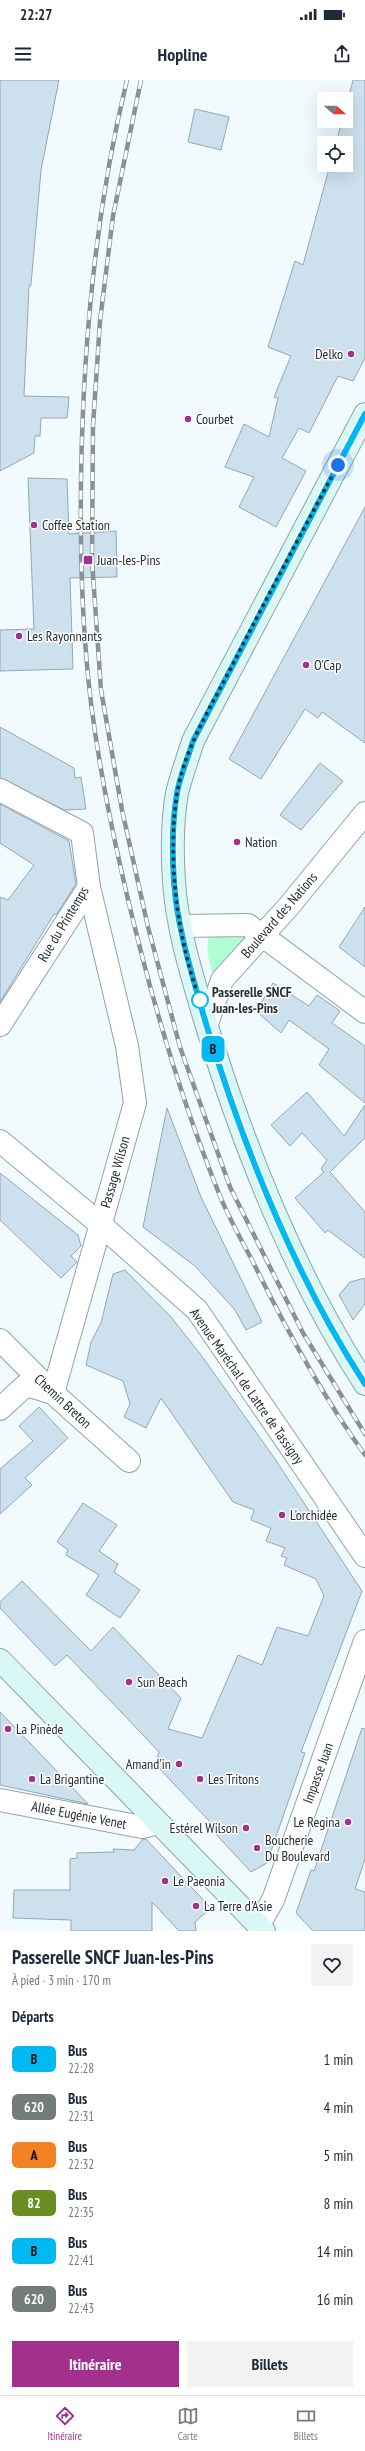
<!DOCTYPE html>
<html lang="fr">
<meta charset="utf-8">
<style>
:root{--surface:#fff;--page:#f2f2f3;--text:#1f2937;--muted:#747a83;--line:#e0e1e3;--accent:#a2318d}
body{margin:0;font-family:"PT Sans Narrow",sans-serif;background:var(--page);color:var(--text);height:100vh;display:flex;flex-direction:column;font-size:15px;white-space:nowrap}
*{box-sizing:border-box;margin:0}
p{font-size:13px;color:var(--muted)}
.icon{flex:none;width:22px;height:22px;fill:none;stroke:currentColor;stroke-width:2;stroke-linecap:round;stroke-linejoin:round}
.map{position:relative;height:1851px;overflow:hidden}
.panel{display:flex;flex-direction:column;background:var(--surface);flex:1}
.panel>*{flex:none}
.badge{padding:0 8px;border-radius:6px;font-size:14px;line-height:26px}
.needle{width:26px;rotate:110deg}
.tools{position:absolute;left:317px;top:12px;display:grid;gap:8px}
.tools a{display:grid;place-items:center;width:36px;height:36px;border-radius:0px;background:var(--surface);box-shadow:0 4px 16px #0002;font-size:20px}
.you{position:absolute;width:20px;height:20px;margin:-10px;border:3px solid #fff;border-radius:50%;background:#1a73e8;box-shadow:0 0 0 6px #1a73e833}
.map>.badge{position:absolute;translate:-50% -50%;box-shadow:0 0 0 2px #fff}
h2{padding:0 12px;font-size:15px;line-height:36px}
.round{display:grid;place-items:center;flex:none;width:42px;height:42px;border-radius:0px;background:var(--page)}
.headline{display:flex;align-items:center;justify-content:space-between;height:68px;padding:0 12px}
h1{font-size:19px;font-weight:700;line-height:30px}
.primary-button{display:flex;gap:8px;margin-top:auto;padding:8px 12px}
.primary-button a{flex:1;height:46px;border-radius:0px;background:var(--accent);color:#fff;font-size:16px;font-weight:700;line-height:46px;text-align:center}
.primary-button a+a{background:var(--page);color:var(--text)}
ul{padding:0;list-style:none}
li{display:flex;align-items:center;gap:12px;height:48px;padding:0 12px}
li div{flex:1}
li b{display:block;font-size:15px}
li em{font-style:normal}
li .badge{min-width:44px;font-weight:700;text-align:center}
.status{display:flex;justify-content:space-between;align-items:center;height:28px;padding:0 20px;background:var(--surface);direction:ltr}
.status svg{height:11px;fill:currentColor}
header{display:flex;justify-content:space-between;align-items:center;height:52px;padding:0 12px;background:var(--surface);font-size:18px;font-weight:700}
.menu{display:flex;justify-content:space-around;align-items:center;height:56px;border-top:1px solid var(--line);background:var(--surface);font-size:11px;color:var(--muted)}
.menu a{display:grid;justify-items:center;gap:2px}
.menu .on{color:var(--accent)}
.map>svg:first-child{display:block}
.green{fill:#b3fdd6}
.building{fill:#cce0ed;stroke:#94a7b3}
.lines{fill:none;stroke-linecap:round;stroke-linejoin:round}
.minor-casing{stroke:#8da5aa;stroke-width:24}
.secondary-casing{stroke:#8da5aa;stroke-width:24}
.minor{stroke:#fff;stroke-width:22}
.secondary{stroke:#d9f7f4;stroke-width:22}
.rail-casing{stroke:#889294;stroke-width:4.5}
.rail{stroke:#fff;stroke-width:3;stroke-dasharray:9;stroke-linecap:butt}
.line-casing{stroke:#fff;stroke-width:9}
.line{stroke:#00b8f2;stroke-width:6}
.walk{stroke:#242e30;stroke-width:4;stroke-dasharray:0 7.2}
.poi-dot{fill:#a2318d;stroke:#fff;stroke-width:1.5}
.stop-dot{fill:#fff;stroke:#00b8f2;stroke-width:2}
.labels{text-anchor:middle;stroke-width:3;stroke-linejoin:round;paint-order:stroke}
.poi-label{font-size:14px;fill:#242e30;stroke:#fff;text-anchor:start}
.street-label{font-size:14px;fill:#242e30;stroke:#fff}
.stop-label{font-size:14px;font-weight:bold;fill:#242e30;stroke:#fff;text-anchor:start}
</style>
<div class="status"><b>22:27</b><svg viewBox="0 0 49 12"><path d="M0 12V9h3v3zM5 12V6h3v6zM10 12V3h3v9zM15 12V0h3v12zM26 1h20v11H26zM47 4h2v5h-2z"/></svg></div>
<header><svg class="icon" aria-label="menu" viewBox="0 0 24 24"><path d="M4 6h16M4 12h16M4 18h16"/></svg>Hopline<svg class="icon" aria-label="share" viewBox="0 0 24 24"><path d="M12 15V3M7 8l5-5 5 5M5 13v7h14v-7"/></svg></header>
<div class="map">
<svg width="365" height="1851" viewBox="0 0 365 1851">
<rect width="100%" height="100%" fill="#f1fbfd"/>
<!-- green -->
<path class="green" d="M210,851H242L247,859L215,897C208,882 205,868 210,851Z"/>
<!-- building -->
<g class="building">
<polygon points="0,0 59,0 41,90 31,205 29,206 24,316 69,317 67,338 41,338 40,356 35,356 34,373 0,391"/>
<polygon points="353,0 365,0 365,278 353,301 338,296 309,353 299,348 282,378 306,391 276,447 239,427 254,397 225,387 244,344 269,357 278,318 274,317 291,276 268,267 295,181 303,185 330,85 346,85 346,63 336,63 342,41 346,41 346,27"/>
<polygon points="195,29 229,37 221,70 188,62"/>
<polygon points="28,398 67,399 69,454 116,451 117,497 70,498 73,589 0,591 0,550 34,549"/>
<polygon points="365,427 365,663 322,632 318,638 305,629 261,699 229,679"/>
<polygon points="0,647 74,688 75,698 81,697 86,729 64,730 0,698"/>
<polygon points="320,683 343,701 301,750 280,735"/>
<polygon points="0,724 69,761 76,804 56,835 54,834 0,922 0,817 8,820 34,785 0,763"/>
<polygon points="365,827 365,887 339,867"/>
<polygon points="273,903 309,926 317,915 340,931 332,943 365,966 365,1023 319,985 329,969 289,940 281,953 256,931"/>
<polygon points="307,1012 344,1056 365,1025 365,1058 330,1092 365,1132 365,1178 328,1150 325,1153 295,1118 324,1092 321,1089 327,1080 302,1053 290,1066 271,1045"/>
<polygon points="167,1028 201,1117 262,1242 246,1250 235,1230 195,1186 143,1147"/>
<polygon points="0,1093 78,1155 81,1166 71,1176 77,1182 61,1198 0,1140"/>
<polygon points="125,1190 171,1237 201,1275 275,1379 362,1511 301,1672 305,1673 267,1783 251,1792 212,1750 214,1746 155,1684 159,1672 67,1575 55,1586 0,1528 0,1522 22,1501 91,1571 113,1547 181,1618 168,1649 202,1658 238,1575 262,1585 277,1547 308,1556 324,1516 316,1499 284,1485 287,1478 281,1476 285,1468 266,1461 271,1448 251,1440 254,1430 233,1422 161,1318 146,1348 124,1337 130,1324 123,1301 86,1285 91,1262 101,1243 113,1194"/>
<polygon points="365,1198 365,1224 353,1240 339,1215 350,1202"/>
<polygon points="39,1327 68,1358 25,1398 32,1405 0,1434 0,1389 33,1361 19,1346"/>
<polygon points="83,1423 117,1445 99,1471 118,1484 114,1492 140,1510 120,1538 86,1515 99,1495 66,1475 68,1470 57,1462"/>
<polygon points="0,1632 32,1665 88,1724 0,1705"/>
<polygon points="362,1648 365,1649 365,1779 355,1809 365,1812 365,1851 313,1851 296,1833 311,1790 314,1791"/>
<polygon points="143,1759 146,1759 211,1828 195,1842 196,1851 179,1851 152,1822 152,1851 71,1851 71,1840 13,1838 14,1810 70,1810 70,1779 77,1778 77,1773 114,1772 113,1769 134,1770"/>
</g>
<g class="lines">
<defs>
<g id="minor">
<polyline points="0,710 82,753 89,807 0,945"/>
<polyline points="181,846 248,845 365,932"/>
<polyline points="207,944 222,900 289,826 365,733"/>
<polyline points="0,1061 100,1144 197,1230 365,1476"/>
<polyline points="0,1260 53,1313 129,1381"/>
<polyline points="53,1313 135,1023 127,966 89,807"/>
<polyline points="0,1329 26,1305 53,1313"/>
<polyline points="0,1720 142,1747 158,1743"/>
<polyline points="258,1846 273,1820 365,1561"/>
</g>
<g id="secondary">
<path d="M365,334L193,661C188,678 181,696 177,713C172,742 172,773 174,802C177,848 192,896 205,940C243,1066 293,1193 365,1304"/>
<polyline points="0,1580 264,1851"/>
</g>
</defs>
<!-- minor casing -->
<use href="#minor" class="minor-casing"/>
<!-- secondary casing -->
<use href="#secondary" class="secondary-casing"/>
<!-- minor -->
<use href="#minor" class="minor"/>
<!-- secondary -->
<use href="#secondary" class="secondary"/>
<defs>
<g id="rail">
<path d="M127,0C95,131 83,266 81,400C80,475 82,550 91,623C103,718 125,813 150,906C169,975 191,1044 218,1111C227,1135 241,1159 253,1182C286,1249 321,1314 365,1375"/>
<polyline points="141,0 113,136 100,241 93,346 92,480 101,610 122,730 148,847 180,967 230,1107 303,1253 365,1354"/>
</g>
</defs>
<!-- rail casing -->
<use href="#rail" class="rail-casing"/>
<!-- rail -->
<use href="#rail" class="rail"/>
</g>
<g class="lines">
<defs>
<path id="line" d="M365,334L193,661C188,678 180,696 177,713C172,742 172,773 174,802C177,847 192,894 204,937C242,1064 293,1193 365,1304"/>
</defs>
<!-- line casing -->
<use href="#line" class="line-casing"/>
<!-- line -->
<use href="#line" class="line"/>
<!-- walk -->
<path class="walk" d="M200,920C177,859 167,778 177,714C184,669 211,627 232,586C266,519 302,452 338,385"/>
</g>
<!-- markers -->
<g class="poi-dot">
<circle cx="351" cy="274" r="4"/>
<circle cx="188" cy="339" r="4"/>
<circle cx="34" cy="445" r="4"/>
<rect x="83" y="475" width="10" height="10" rx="2"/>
<circle cx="19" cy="556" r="4"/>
<circle cx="306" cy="585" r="4"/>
<circle cx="237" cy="762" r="4"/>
<circle cx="282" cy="1435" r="4"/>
<circle cx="129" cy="1602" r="4"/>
<circle cx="8" cy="1649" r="4"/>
<circle cx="179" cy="1684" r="4"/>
<circle cx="32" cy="1699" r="4"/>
<circle cx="200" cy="1699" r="4"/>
<circle cx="348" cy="1742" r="4"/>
<circle cx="246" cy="1748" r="4"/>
<circle cx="257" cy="1768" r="4"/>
<circle cx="165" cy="1801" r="4"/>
<circle cx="196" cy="1826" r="4"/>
</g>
<circle class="stop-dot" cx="200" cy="920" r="8"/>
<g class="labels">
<!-- poi labels -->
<g class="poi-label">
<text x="343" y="279" text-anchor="end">Delko</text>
<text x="196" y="344">Courbet</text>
<text x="42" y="450">Coffee Station</text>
<text x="97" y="485">Juan-les-Pins</text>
<text x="27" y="561">Les Rayonnants</text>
<text x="314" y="590">O'Cap</text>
<text x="245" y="767">Nation</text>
<text x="290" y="1440">L'orchidée</text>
<text x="137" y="1607">Sun Beach</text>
<text x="16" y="1654">La Pinède</text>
<text x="171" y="1689" text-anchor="end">Amand'in</text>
<text x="40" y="1704">La Brigantine</text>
<text x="208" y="1704">Les Tritons</text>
<text x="340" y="1747" text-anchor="end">Le Regina</text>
<text x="238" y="1753" text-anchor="end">Estérel Wilson</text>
<text x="265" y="1765">Boucherie<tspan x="265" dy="16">Du Boulevard</tspan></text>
<text x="173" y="1806">Le Paeonia</text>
<text x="204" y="1831">La Terre d'Asie</text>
</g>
<!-- street labels -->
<g class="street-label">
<text transform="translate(279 835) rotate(-49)" y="5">Boulevard des Nations</text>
<text transform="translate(63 844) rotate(-59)" y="5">Rue du Printemps</text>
<text transform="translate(115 1092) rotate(-74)" y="5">Passage Wilson</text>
<text transform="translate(247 1306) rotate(55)" y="5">Avenue Maréchal de Lattre de Tassigny</text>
<text transform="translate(63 1321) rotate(43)" y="5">Chemin Breton</text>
<text transform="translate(318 1693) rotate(-70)" y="5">Impasse Juan</text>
<text transform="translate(79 1735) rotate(11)" y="5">Allée Eugénie Venet</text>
</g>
<!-- stop labels -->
<g class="stop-label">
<text x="212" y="917">Passerelle SNCF<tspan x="212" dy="16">Juan-les-Pins</tspan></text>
</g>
</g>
</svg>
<div class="tools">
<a><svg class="needle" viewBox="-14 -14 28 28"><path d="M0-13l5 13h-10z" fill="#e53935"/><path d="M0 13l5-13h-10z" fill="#747a83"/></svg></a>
<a><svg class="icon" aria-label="locate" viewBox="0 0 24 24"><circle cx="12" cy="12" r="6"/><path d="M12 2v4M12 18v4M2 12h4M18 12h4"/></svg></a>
</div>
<div class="you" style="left:338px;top:385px"></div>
<b class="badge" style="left:213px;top:969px;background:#00b8f2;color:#111">B</b>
</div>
<section class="panel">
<div class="headline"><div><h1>Passerelle SNCF Juan-les-Pins</h1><p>À pied · 3 min · 170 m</p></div><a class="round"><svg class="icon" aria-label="heart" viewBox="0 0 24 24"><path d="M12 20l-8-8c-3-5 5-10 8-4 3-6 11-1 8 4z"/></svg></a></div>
<h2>Départs</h2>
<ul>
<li><span class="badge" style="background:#00b8f2;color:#111">B</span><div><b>Bus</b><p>22:28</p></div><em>1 min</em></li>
<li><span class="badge" style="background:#757a7b;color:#fff">620</span><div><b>Bus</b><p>22:31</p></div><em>4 min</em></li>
<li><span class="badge" style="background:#f58220;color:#111">A</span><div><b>Bus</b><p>22:32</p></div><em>5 min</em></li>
<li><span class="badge" style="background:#6b8e23;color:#fff">82</span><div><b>Bus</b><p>22:35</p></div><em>8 min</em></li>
<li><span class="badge" style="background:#00b8f2;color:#111">B</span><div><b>Bus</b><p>22:41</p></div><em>14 min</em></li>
<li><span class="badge" style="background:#757a7b;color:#fff">620</span><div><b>Bus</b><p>22:43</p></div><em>16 min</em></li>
</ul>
<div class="primary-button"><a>Itinéraire</a><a>Billets</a></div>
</section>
<nav class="menu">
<a class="on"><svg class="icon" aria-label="directions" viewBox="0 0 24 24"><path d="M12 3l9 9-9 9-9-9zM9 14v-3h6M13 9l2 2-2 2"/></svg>Itinéraire</a>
<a><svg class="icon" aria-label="map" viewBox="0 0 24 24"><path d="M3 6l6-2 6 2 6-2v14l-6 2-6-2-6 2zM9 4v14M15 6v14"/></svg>Carte</a>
<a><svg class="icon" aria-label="tickets" viewBox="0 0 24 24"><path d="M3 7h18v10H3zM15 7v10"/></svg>Billets</a>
</nav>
